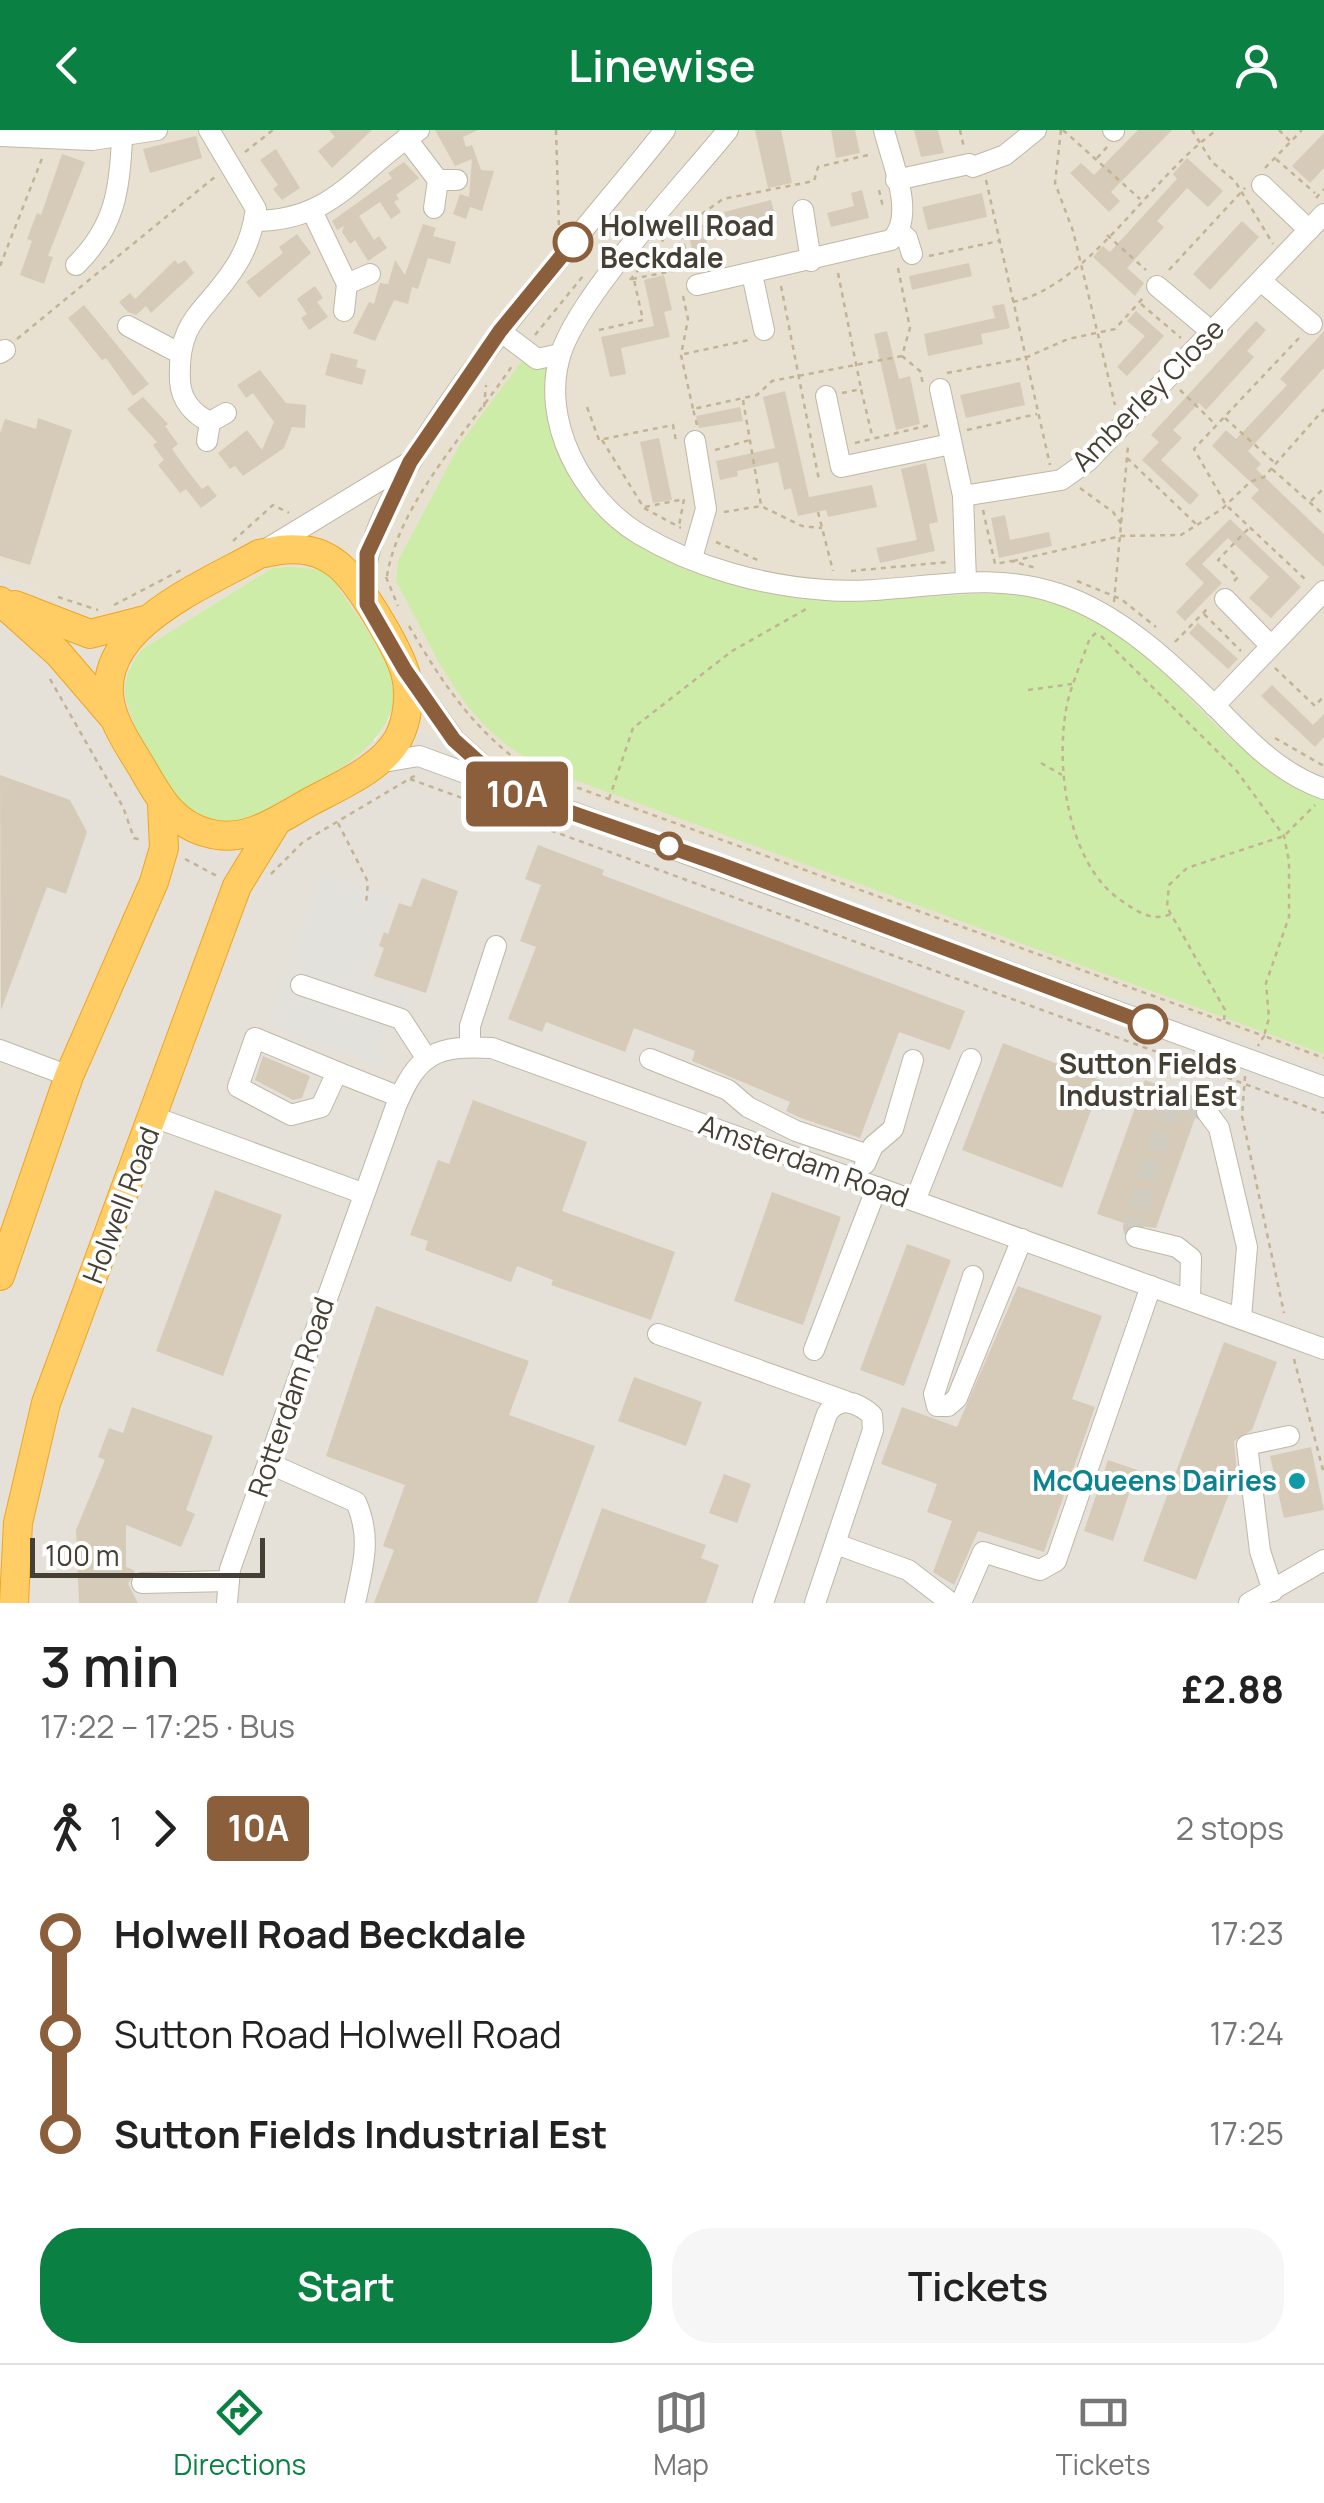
<!DOCTYPE html>
<meta charset="utf-8">
<style>
:root{--surface:#fff;--page:#f6f6f6;--text:#222;--muted:#767676;--line:#e0e0e0;--accent:#0b8043}
body{margin:0;font-family:Manrope,sans-serif;background:var(--page);color:var(--text);height:100vh;display:flex;flex-direction:column;font-size:38px;white-space:nowrap}
*{box-sizing:border-box;margin:0}
p{font-size:32px;color:var(--muted)}
.icon{flex:none;width:55px;height:55px;fill:none;stroke:currentColor;stroke-width:2;stroke-linecap:round;stroke-linejoin:round}
.map{position:relative;height:1473px;overflow:hidden}
.details{display:flex;flex-direction:column;background:var(--surface);flex:1}
.details>*{flex:none}
.badge{padding:0 20px;border-radius:8px;font-size:35px;line-height:65px}
.scale{position:absolute;left:30px;bottom:25px;width:235px;box-sizing:border-box;padding-left:10px;border:5px solid #463f33;border-top:0;font-size:28px;line-height:35px;white-space:nowrap;color:#463f33;-webkit-text-stroke:8px #fff;paint-order:stroke}
.map>.badge{position:absolute;translate:-50% -50%;box-shadow:0 0 0 5px #fff}
.legs{display:flex;align-items:center;gap:15px;height:110px;padding:0 40px;font-size:32px}
.legs p{margin-inline-start:auto}
.head{display:flex;align-items:center;justify-content:space-between;height:170px;padding:0 40px}
h1{font-size:55px;font-weight:600;line-height:75px}
.cta{display:flex;gap:20px;margin-top:auto;padding:20px 40px}
.cta a{flex:1;height:115px;border-radius:40px;background:var(--accent);color:#fff;font-size:40px;font-weight:600;line-height:115px;text-align:center}
.cta a+a{background:var(--page);color:var(--text)}
ul{padding:0 40px;list-style:none}
li{display:flex;align-items:center;gap:35px;height:100px;font-size:38px}
li i{display:grid;place-items:center;width:15px;height:100%;margin:0 12px;background:currentColor}
li i::after{content:'';width:25px;height:25px;margin:-12px;border:8px solid;border-radius:50%;background:var(--surface)}
li p{margin-inline-start:auto}
li:first-child i{background:linear-gradient(#0000 50%,currentColor 0)}
li:last-child i{background:linear-gradient(currentColor 50%,#0000 0)}
header{display:flex;justify-content:space-between;align-items:center;height:130px;padding:0 40px;background:var(--accent);color:#fff;font-size:45px;font-weight:600}
.dock{display:flex;justify-content:space-around;align-items:center;height:140px;border-top:2px solid var(--line);background:var(--surface);font-size:28px;color:var(--muted)}
.dock a{display:grid;justify-items:center;gap:5px}
.dock .on{color:var(--accent)}
.map>svg:first-child{display:block}
.residential{fill:#e8e1d1}
.industrial{fill:#e5e0d8}
.green{fill:#cceca7}
.parking{fill:#e3e1dc}
.building{fill:#d6cbb8}
.lines{fill:none;stroke-linecap:round;stroke-linejoin:round}
.minor-tunnel{stroke:#d0ccc0;stroke-width:20;stroke-dasharray:20 10;stroke-linecap:butt}
.minor-casing{stroke:#c0b7a5;stroke-width:22}
.highway-casing{stroke:#eca625;stroke-width:30}
.path{stroke:#c3b395;stroke-width:2.5;stroke-dasharray:5 5;stroke-linecap:butt}
.minor{stroke:#fff;stroke-width:20}
.highway{stroke:#ffcd63;stroke-width:28}
.line-1-casing{stroke:#fff;stroke-width:22}
.line-1{stroke:#8b5e3c;stroke-width:15}
.stop-1-dot{fill:#fff;stroke:#8b5e3c;stroke-width:5}
.culture-dot{fill:#0f9aa8;stroke:#fff;stroke-width:4}
.labels{text-anchor:middle;stroke-width:8;stroke-linejoin:round;paint-order:stroke}
.stop-label{font-size:28px;font-weight:bold;fill:#463f33;stroke:#fff;text-anchor:start}
.street-label{font-size:28px;fill:#463f33;stroke:#fff}
.culture-label{font-size:28px;font-weight:bold;fill:#0d838f;stroke:#fff;text-anchor:end}
</style>
<header><svg class="icon" aria-label="back" viewBox="0 0 24 24"><path d="M15 5l-7 7 7 7"/></svg>Linewise<svg class="icon" aria-label="person" viewBox="0 0 24 24"><circle cx="12" cy="8" r="4"/><path d="M4 21q1-7 8-7t8 7"/></svg></header>
<div class="map">
<svg width="1324" height="1473" viewBox="0 0 1324 1473">
<rect width="100%" height="100%" fill="#f3efe3"/>
<!-- residential -->
<polygon class="residential" points="0,0 1324,0 1324,938 580,665 390,588 394,561 386,537 323,440 272,438 142,519 0,441"/>
<!-- industrial -->
<polygon class="industrial" points="0,441 142,519 129,539 375,611 390,588 580,665 1324,938 1324,1473 0,1473"/>
<!-- green -->
<g class="green">
<path d="M525,227L549,240C551,269 550,302 561,330C607,446 790,471 899,468C956,467 1010,456 1065,474C1143,500 1184,573 1246,621C1269,639 1299,652 1324,667V924L550,641C462,599 441,533 396,451L398,431L460,314Z"/>
<path d="M294,437L323,440L333,449C352,481 387,520 393,558C403,623 283,669 237,694C216,695 195,689 179,675C164,660 125,583 125,562C124,545 133,532 142,519L272,438Z"/>
</g>
<!-- parking -->
<polygon class="parking" points="322,744 392,768 363,851 414,868 410,881 387,892 376,933 270,895"/>
<!-- building -->
<g class="building">
<polygon points="329,0 372,0 332,38 318,21 335,7"/>
<polygon points="435,0 478,0 463,7 466,17 472,15 481,40 494,41 482,81 470,77 466,89 453,84 460,64 469,67 472,29 455,36"/>
<polygon points="755,0 781,0 792,53 768,58"/>
<polygon points="831,0 855,0 860,23 836,28"/>
<polygon points="914,0 938,0 944,23 921,27"/>
<polygon points="1138,0 1172,0 1111,62 1120,71 1109,82 1070,43 1081,33 1094,45"/>
<polygon points="1324,3 1324,38 1310,53 1292,36"/>
<polygon points="196,6 202,28 150,43 143,19"/>
<polygon points="276,19 300,58 282,70 273,59 278,55 260,30"/>
<polygon points="62,24 85,32 48,126 53,127 44,154 20,145 32,111 27,109 37,83 41,85"/>
<polygon points="1187,28 1223,61 1208,77 1187,58 1157,91 1164,97 1127,138 1144,153 1135,166 1093,127 1103,116 1110,122 1177,49 1173,44"/>
<polygon points="404,32 419,48 396,65 399,69 394,72 401,82 391,89 380,72 359,86 374,110 379,106 387,118 368,131 355,110 350,114 342,102 344,96 337,100 332,91 392,48 388,43"/>
<polygon points="862,60 869,88 831,97 827,83 854,76 851,63"/>
<polygon points="982,63 987,87 928,100 922,77"/>
<polygon points="771,70 777,93 706,109 709,123 694,127 687,98 726,90 724,82"/>
<polygon points="1242,91 1259,107 1210,160 1193,144"/>
<polygon points="423,94 436,98 433,106 456,112 450,134 428,128 418,159 412,157 408,174 394,170 375,211 353,203 369,172 374,174 380,153 388,154 395,130 405,145"/>
<polygon points="297,104 311,123 259,168 246,152 283,123 279,117"/>
<polygon points="175,130 178,134 185,130 194,143 151,183 146,176 136,185 128,182 119,172 130,163 135,169"/>
<polygon points="969,133 972,146 912,160 909,146"/>
<polygon points="664,145 672,180 664,182 670,207 621,218 626,244 610,247 601,207 654,196 644,150"/>
<polygon points="315,156 323,168 317,172 328,187 309,200 301,188 307,184 297,169"/>
<polygon points="1004,174 1010,198 981,204 983,214 928,226 924,204 995,188 992,176"/>
<polygon points="84,175 149,254 133,266 106,228 102,230 68,188"/>
<polygon points="1136,181 1164,206 1127,246 1117,237 1145,206 1127,191"/>
<polygon points="1256,191 1266,200 1247,221 1254,227 1206,280 1199,273 1173,300 1182,308 1161,330 1199,365 1190,375 1142,330 1159,312 1151,305"/>
<polygon points="887,201 899,249 910,246 920,294 896,300 874,204"/>
<polygon points="1324,201 1324,238 1248,321 1261,334 1256,339 1324,404 1324,437 1251,368 1259,360 1212,316 1226,300 1236,309 1287,255 1280,249"/>
<polygon points="331,223 358,230 356,237 366,240 362,255 325,245"/>
<polygon points="260,240 286,273 306,275 305,298 292,297 284,318 243,346 235,336 230,339 218,323 247,300 262,320 274,292 253,263 246,268 237,255"/>
<polygon points="1020,252 1025,275 966,288 960,265"/>
<polygon points="785,261 809,367 872,355 877,377 828,387 826,380 798,386 791,358 784,360 778,332 737,341 738,346 720,350 716,331 775,318 763,267"/>
<polygon points="143,267 168,294 165,296 178,314 172,319 187,340 202,359 208,355 217,366 201,378 186,359 180,363 158,335 164,330 153,315 157,312 127,279"/>
<polygon points="740,277 743,291 699,298 696,286"/>
<polygon points="38,288 72,300 30,435 0,426 0,303 5,289 36,299"/>
<polygon points="659,308 672,370 653,373 640,312"/>
<polygon points="926,333 938,392 929,394 935,421 880,433 876,418 917,410 901,339"/>
<polygon points="1005,385 1010,410 1049,402 1052,416 999,428 991,388"/>
<polygon points="1230,389 1301,457 1271,488 1249,468 1269,447 1228,408 1202,434 1222,453 1185,491 1176,482 1204,453 1185,434"/>
<polygon points="1198,493 1238,529 1228,539 1189,503"/>
<polygon points="1272,555 1313,595 1324,584 1324,607 1315,617 1261,566"/>
<polygon points="0,645 70,670 87,702 66,764 47,757 1,880"/>
<polygon points="538,715 604,740 602,745 965,881 950,920 899,902 860,1008 801,988 786,981 790,972 692,931 695,921 634,898 625,922 546,892 542,902 508,889 536,817 520,811 541,755 525,749"/>
<polygon points="422,748 458,761 426,863 374,846 384,818 379,816 384,802 388,804 399,773 411,777"/>
<polygon points="1003,913 1102,951 1062,1058 962,1020"/>
<polygon points="263,926 310,946 302,968 293,970 255,950"/>
<polygon points="1145,950 1201,970 1194,978 1195,988 1156,1098 1130,1095 1097,1084"/>
<polygon points="473,970 587,1012 562,1081 675,1122 651,1190 551,1155 553,1150 517,1136 511,1152 425,1120 428,1111 410,1105 438,1030 449,1034"/>
<polygon points="215,1060 282,1085 223,1246 156,1221"/>
<polygon points="772,1062 841,1087 803,1195 734,1171"/>
<polygon points="907,1114 951,1130 904,1256 860,1240"/>
<polygon points="1018,1156 1102,1186 1072,1269 1095,1277 1044,1422 978,1401 954,1455 933,1442 952,1391 927,1382 937,1354 881,1334 902,1277 957,1297"/>
<polygon points="376,1176 529,1231 509,1285 595,1316 537,1473 374,1473 394,1420 383,1416 405,1355 326,1326"/>
<polygon points="1224,1212 1277,1232 1252,1300 1234,1311 1237,1343 1196,1450 1143,1431"/>
<polygon points="634,1247 702,1272 686,1316 618,1291"/>
<polygon points="132,1277 213,1306 186,1380 195,1384 181,1417 126,1395 126,1437 135,1441 128,1454 138,1473 79,1473 76,1400 105,1330 98,1327 109,1298 123,1303"/>
<polygon points="1311,1317 1324,1380 1284,1388 1270,1326"/>
<polygon points="1108,1330 1137,1340 1113,1411 1084,1401"/>
<polygon points="724,1344 751,1354 737,1393 709,1383"/>
<polygon points="602,1378 706,1415 701,1428 719,1435 706,1473 568,1473"/>
</g>
<g class="lines">
<!-- minor-tunnel -->
<polyline class="minor-tunnel" points="1136,1107 1133,1097 1166,986 1187,974 1207,982"/>
<defs>
<g id="minor">
<path d="M209,0L256,79C253,100 247,119 235,137C205,184 177,188 180,251C181,270 193,284 210,292"/>
<path d="M728,0C686,52 580,164 561,223C539,290 582,369 639,404C694,437 763,456 826,460C903,466 982,437 1059,464C1120,484 1172,534 1217,578C1249,611 1279,643 1324,659"/>
<polyline points="1113,0 1114,1"/>
<polyline points="0,6 92,10 157,0"/>
<polyline points="406,8 438,50"/>
<polyline points="896,50 969,34 973,37 1005,25 1036,0"/>
<polyline points="1262,55 1309,100"/>
<polyline points="434,78 438,50 457,50"/>
<polyline points="803,80 811,131"/>
<polyline points="313,83 347,154"/>
<path d="M254,91C335,91 356,40 419,0"/>
<polyline points="900,102 907,108 912,124"/>
<path d="M76,135C115,97 120,59 122,7"/>
<polyline points="752,144 764,200"/>
<polyline points="1261,151 1312,194"/>
<path d="M697,155L891,110C917,87 891,30 884,0"/>
<polyline points="1157,156 1212,202"/>
<polyline points="344,181 347,154 370,144"/>
<polyline points="128,196 179,223"/>
<polyline points="500,201 537,229 560,224"/>
<polyline points="0,223 5,220"/>
<polyline points="940,259 963,366 966,451"/>
<polyline points="826,266 841,337 951,314"/>
<polyline points="207,311 210,292 226,283"/>
<polyline points="963,366 1061,350 1088,331 1324,84"/>
<polyline points="265,420 410,332"/>
<polyline points="692,428 706,379 695,311"/>
<path d="M366,467C345,361 597,89 665,0"/>
<polyline points="1225,469 1271,516"/>
<polyline points="406,542 454,609 501,652"/>
<polyline points="1214,576 1324,461"/>
<polyline points="377,633 419,626 1324,957"/>
<polyline points="301,855 401,889 427,929"/>
<polyline points="470,916 470,896 496,816"/>
<polyline points="0,920 69,946"/>
<polyline points="650,929 728,960 748,977 796,1001 868,1025"/>
<polyline points="337,942 255,908 238,957 291,985 321,977 337,942 400,967"/>
<polyline points="1207,982 1219,998 1247,1117 1241,1187"/>
<polyline points="154,987 362,1063"/>
<polyline points="865,1034 873,1016 893,999 913,930"/>
<polyline points="915,1071 971,929"/>
<polyline points="1136,1107 1177,1117 1191,1128 1190,1169"/>
<polyline points="973,1146 934,1264 937,1276 948,1276 957,1268 1022,1109"/>
<polyline points="658,1204 845,1271"/>
<polyline points="814,1220 877,1057"/>
<path d="M268,1333L356,1372C372,1408 363,1436 355,1473"/>
<polyline points="836,1414 908,1440 951,1473"/>
<polyline points="142,1453 229,1451"/>
<polyline points="1273,1461 1260,1421 1247,1315 1289,1306"/>
<path d="M227,1473L230,1439L396,976C418,923 436,915 492,918L1324,1219"/>
<path d="M763,1473L827,1284C839,1265 857,1272 872,1285L873,1300L815,1473"/>
<polyline points="961,1473 983,1422 1040,1440 1056,1431 1151,1156"/>
<polyline points="1249,1473 1324,1430"/>
</g>
<g id="highway">
<path d="M280,420C301,418 319,420 337,434C358,450 397,516 405,542C411,562 408,590 398,609C379,642 331,659 299,678C272,694 241,713 208,703C172,694 158,665 141,636C132,621 121,605 115,589C80,502 202,457 259,424Z"/>
<polyline points="0,471 58,523 113,587"/>
<polyline points="15,475 90,504 145,490"/>
<polyline points="0,1146 69,946 154,752 164,718 162,674"/>
<polyline points="14,1473 18,1393 46,1273 237,756 277,691"/>
</g>
</defs>
<!-- minor casing -->
<use href="#minor" class="minor-casing"/>
<!-- highway casing -->
<use href="#highway" class="highway-casing"/>
<!-- path -->
<g class="path">
<polyline points="556,0 559,98"/>
<polyline points="960,0 964,18"/>
<polyline points="1061,0 1055,53 1073,101 1115,275"/>
<polyline points="1063,0 1140,69"/>
<polyline points="1192,0 1212,32 1235,51 1273,114"/>
<polyline points="1279,0 1291,12"/>
<polyline points="245,22 273,0"/>
<polyline points="1097,28 1108,16"/>
<polyline points="1276,29 1315,63"/>
<polyline points="1265,38 1302,0"/>
<polyline points="986,50 1050,335"/>
<polyline points="879,60 883,77"/>
<polyline points="1316,68 1324,59"/>
<polyline points="680,94 688,135"/>
<polyline points="1107,105 1146,140"/>
<polyline points="929,126 999,111"/>
<polyline points="0,136 43,26"/>
<polyline points="898,138 910,198 902,226 920,241 923,254"/>
<polyline points="1169,140 1245,58"/>
<polyline points="838,143 861,259"/>
<polyline points="632,149 693,137"/>
<polyline points="630,150 677,93 699,86 723,69 814,51 818,37 872,24"/>
<polyline points="781,156 819,350"/>
<polyline points="683,166 688,189 681,225 693,279"/>
<path d="M1013,172C1089,156 1152,45 1217,0"/>
<polyline points="1141,174 1181,208"/>
<polyline points="599,200 643,190 634,150"/>
<polyline points="535,205 583,146"/>
<polyline points="1299,208 1194,319 1226,375 1306,450"/>
<polyline points="17,209 216,46"/>
<polyline points="684,224 749,210"/>
<polyline points="947,243 1025,228 1068,209 1115,199 1143,168"/>
<polyline points="1180,260 1214,293"/>
<polyline points="842,263 861,259 872,305"/>
<polyline points="743,270 761,375"/>
<polyline points="484,277 486,255"/>
<polyline points="587,277 599,310 673,295 676,311"/>
<polyline points="1225,288 1275,333"/>
<polyline points="697,295 693,279 757,265 772,251 902,226"/>
<polyline points="967,300 1037,284"/>
<polyline points="602,310 644,378 681,398"/>
<polyline points="855,313 930,295"/>
<polyline points="715,320 750,310"/>
<polyline points="1127,328 1197,395"/>
<polyline points="1272,339 1324,385"/>
<polyline points="1080,358 1113,382 1122,395"/>
<polyline points="1311,371 1324,358"/>
<polyline points="645,377 684,369 679,396"/>
<polyline points="983,380 995,434 1011,431 1036,438"/>
<polyline points="724,382 761,376 802,396 822,398"/>
<polyline points="818,382 833,441"/>
<polyline points="233,411 273,375 289,383"/>
<polyline points="716,412 760,431"/>
<polyline points="1013,431 1121,406 1181,405 1222,379 1250,352 1264,347 1324,279"/>
<polyline points="851,441 948,432"/>
<path d="M387,446C399,372 471,297 512,236"/>
<polyline points="386,447 398,476"/>
<polyline points="1077,451 1121,469 1156,497"/>
<polyline points="1234,451 1238,447 1218,430 1249,398"/>
<polyline points="58,467 98,480"/>
<polyline points="1114,472 1128,316"/>
<polyline points="114,475 183,439"/>
<polyline points="1204,484 1241,521"/>
<path d="M409,496C444,556 476,604 534,642L1264,906L1258,916"/>
<path d="M1096,503L1090,508C1083,527 1075,547 1069,566C1053,628 1066,735 1122,771C1138,782 1152,792 1171,784"/>
<polyline points="1101,506 1236,640 1284,706 1289,731 1289,787 1266,853 1269,888 1264,906 1324,928"/>
<polyline points="1175,512 1208,478"/>
<polyline points="1275,538 1315,576 1324,566"/>
<polyline points="50,549 123,677 134,708 141,710"/>
<polyline points="1028,560 1072,554"/>
<polyline points="1275,608 1324,636"/>
<polyline points="1041,633 1062,645"/>
<polyline points="410,649 1324,983"/>
<polyline points="609,669 633,598 732,521 808,478"/>
<polyline points="338,693 368,752 366,774"/>
<polyline points="185,729 217,746"/>
<polyline points="271,744 303,712 416,645"/>
<polyline points="1224,890 1225,880 1167,777 1169,755 1187,738 1284,706 1315,675"/>
<polyline points="1245,946 1242,986 1284,1183"/>
<polyline points="1294,1229 1324,1344"/>
</g>
<!-- minor -->
<use href="#minor" class="minor"/>
<!-- highway -->
<use href="#highway" class="highway"/>
</g>
<g class="lines">
<defs>
<polyline id="line-1" points="573,112 500,201 410,332 367,424 367,474 405,540 454,610 512,662 719,734 1148,894"/>
</defs>
<!-- line-1 casing -->
<use href="#line-1" class="line-1-casing"/>
<!-- line-1 -->
<use href="#line-1" class="line-1"/>
</g>
<!-- markers -->
<g class="stop-1-dot">
<circle cx="573" cy="112" r="18"/>
<circle cx="669" cy="716" r="12"/>
<circle cx="1148" cy="894" r="18"/>
</g>
<circle class="culture-dot" cx="1297" cy="1351" r="10"/>
<g class="labels">
<!-- stop labels -->
<g class="stop-label">
<text x="600" y="106">Holwell Road<tspan x="600" dy="32">Beckdale</tspan></text>
<text x="1148" y="944" text-anchor="middle">Sutton Fields<tspan x="1148" dy="32">Industrial Est</tspan></text>
</g>
<!-- street labels -->
<g class="street-label">
<text transform="translate(1148 265) rotate(-45)" y="10">Amberley Close</text>
<text transform="translate(804 1031) rotate(20)" y="10">Amsterdam Road</text>
<text transform="translate(121 1075) rotate(-69)" y="10">Holwell Road</text>
<text transform="translate(291 1267) rotate(-71)" y="10">Rotterdam Road</text>
</g>
<!-- culture labels -->
<g class="culture-label">
<text x="1277" y="1361">McQueens Dairies</text>
</g>
</g>
</svg>
<div class="scale">100 m</div>
<b class="badge" style="left:517px;top:664px;background:#8b5e3c;color:#fff">10A</b>
</div>
<section class="details">
<div class="head"><div><h1>3 min</h1><p>17:22 – 17:25 · Bus</p></div><b>£2.88</b></div>
<div class="legs"><svg class="icon" aria-label="walk" viewBox="0 0 24 24"><circle cx="13" cy="4" r="2"/><path d="M13 8l-2 6 4 7M11 14l-3 7M7 12l3-4h3l4 4"/></svg>1<svg class="icon" aria-label="forward" viewBox="0 0 24 24"><path d="M9 5l7 7-7 7"/></svg><b class="badge" style="background:#8b5e3c;color:#fff">10A</b><p>2 stops</p></div>
<ul>
<li><i style="color:#8b5e3c"></i><b>Holwell Road Beckdale</b><p>17:23</p></li>
<li><i style="color:#8b5e3c"></i><span>Sutton Road Holwell Road</span><p>17:24</p></li>
<li><i style="color:#8b5e3c"></i><b>Sutton Fields Industrial Est</b><p>17:25</p></li>
</ul>
<div class="cta"><a>Start</a><a>Tickets</a></div>
</section>
<nav class="dock">
<a class="on"><svg class="icon" aria-label="directions" viewBox="0 0 24 24"><path d="M12 3l9 9-9 9-9-9zM9 14v-3h6M13 9l2 2-2 2"/></svg>Directions</a>
<a><svg class="icon" aria-label="map" viewBox="0 0 24 24"><path d="M3 6l6-2 6 2 6-2v14l-6 2-6-2-6 2zM9 4v14M15 6v14"/></svg>Map</a>
<a><svg class="icon" aria-label="tickets" viewBox="0 0 24 24"><path d="M3 7h18v10H3zM15 7v10"/></svg>Tickets</a>
</nav>
